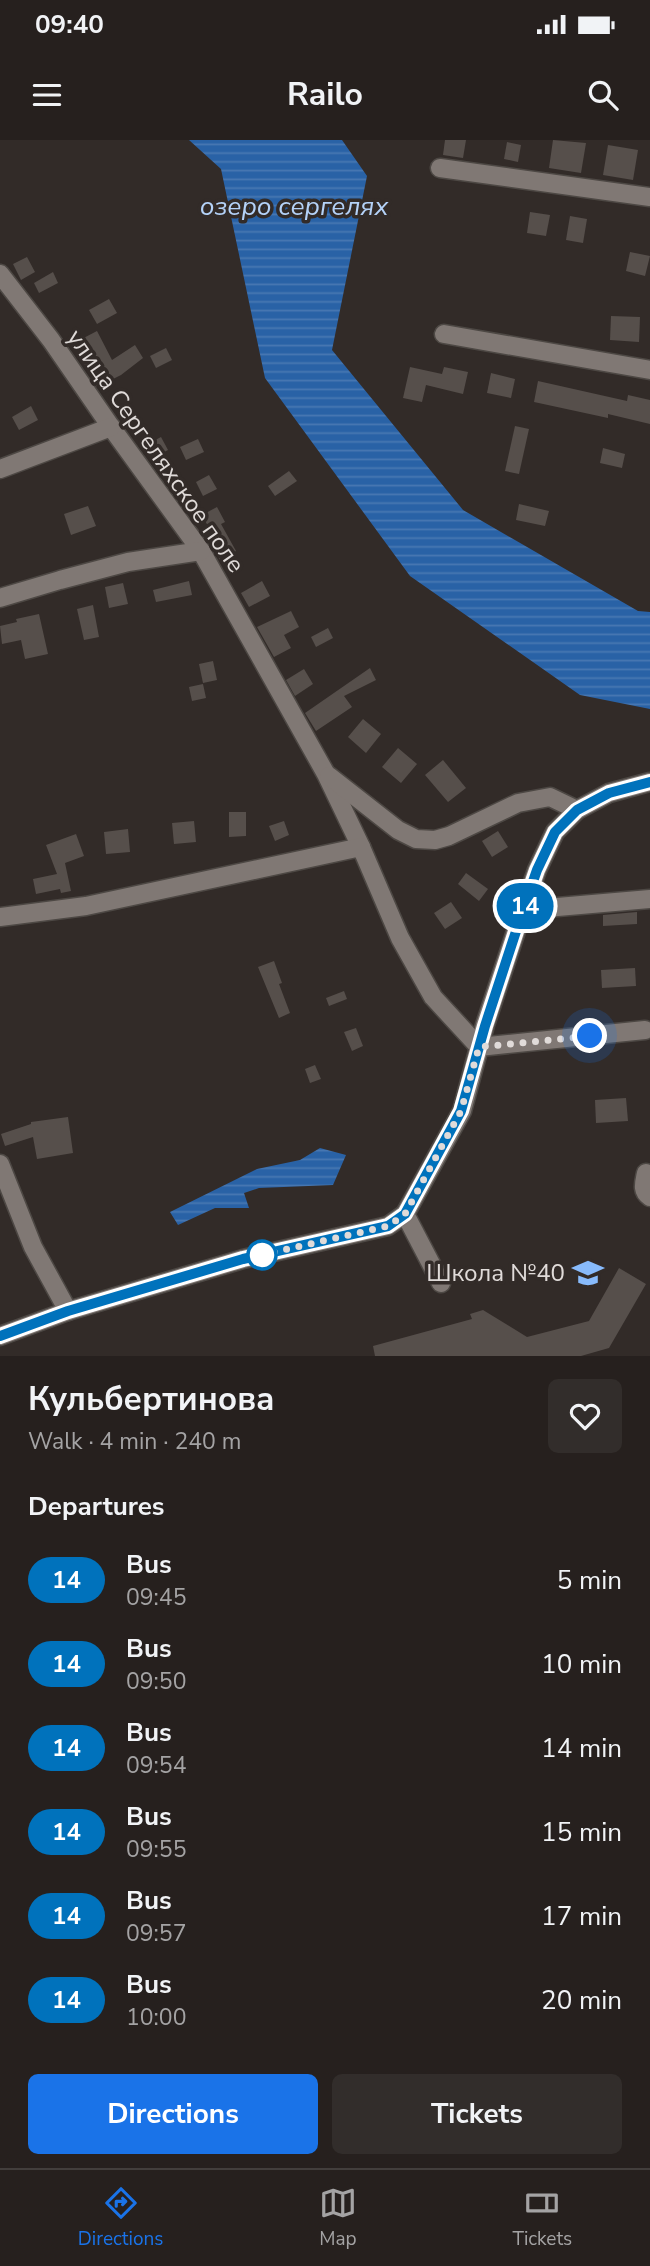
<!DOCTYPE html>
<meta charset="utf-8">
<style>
:root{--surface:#26201e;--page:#322d2b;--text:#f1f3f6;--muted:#a4a3a4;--line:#423e3c;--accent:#1a73e8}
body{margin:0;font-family:"Nunito Sans",sans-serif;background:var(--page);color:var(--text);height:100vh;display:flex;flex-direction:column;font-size:26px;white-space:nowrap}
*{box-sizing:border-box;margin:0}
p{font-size:23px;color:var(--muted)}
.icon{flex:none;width:38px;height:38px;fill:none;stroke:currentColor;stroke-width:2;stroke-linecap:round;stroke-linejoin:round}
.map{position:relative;height:1216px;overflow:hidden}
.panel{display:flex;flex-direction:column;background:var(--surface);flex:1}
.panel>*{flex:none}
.badge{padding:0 14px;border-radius:23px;font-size:24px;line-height:46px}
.you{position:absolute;width:35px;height:35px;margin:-18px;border:5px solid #fff;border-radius:50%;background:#1a73e8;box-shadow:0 0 0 10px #1a73e833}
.map>.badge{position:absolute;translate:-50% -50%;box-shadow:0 0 0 4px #fff}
h2{padding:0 28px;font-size:26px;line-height:63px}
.round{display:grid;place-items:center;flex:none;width:74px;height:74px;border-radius:10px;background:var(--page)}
.head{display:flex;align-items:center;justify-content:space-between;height:119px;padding:0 28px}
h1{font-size:33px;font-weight:700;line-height:52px}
.button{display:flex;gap:14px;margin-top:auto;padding:14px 28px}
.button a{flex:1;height:80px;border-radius:10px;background:var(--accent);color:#fff;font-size:28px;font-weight:700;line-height:80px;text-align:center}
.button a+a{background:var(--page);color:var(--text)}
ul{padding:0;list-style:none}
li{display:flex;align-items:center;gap:21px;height:84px;padding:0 28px}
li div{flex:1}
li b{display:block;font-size:26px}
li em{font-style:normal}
li .badge{min-width:77px;font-weight:700;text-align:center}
.status{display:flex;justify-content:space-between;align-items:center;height:49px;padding:0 35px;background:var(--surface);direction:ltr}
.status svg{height:19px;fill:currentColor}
header{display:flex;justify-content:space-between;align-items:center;height:91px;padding:0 28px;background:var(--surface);font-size:32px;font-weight:700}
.tabs{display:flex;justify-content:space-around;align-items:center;height:98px;border-top:2px solid var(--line);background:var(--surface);font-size:19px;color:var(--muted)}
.tabs a{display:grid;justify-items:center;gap:4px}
.tabs .current{color:var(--accent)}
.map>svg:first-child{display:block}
.water{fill:url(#water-rules)}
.building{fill:#564f4b}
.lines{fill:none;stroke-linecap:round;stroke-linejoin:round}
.minor-casing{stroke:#4d4844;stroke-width:21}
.minor{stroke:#807874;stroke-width:18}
.line-casing{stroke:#fff;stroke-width:16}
.line{stroke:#0072bc;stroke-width:10}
.walk{stroke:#e0dbd9;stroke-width:7;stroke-dasharray:0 12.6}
.stop-dot{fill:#fff;stroke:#0072bc;stroke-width:3.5}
.labels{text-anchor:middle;stroke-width:7;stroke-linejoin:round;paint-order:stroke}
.street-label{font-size:24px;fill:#e0dbd9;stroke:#322b28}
.poi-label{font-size:24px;fill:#e0dbd9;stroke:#322b28;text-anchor:end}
.water-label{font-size:26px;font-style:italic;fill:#b4d2f8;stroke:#322b28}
</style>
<div class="status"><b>09:40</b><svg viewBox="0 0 49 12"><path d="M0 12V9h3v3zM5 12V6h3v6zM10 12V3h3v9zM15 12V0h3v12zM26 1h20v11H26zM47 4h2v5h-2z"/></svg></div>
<header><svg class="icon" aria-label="menu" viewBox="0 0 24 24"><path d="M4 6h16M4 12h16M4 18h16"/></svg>Railo<svg class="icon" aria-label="search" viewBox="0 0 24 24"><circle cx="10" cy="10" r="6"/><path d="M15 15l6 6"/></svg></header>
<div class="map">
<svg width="650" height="1216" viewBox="0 0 650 1216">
<defs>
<pattern id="water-rules" width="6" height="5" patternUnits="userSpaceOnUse" patternTransform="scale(1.75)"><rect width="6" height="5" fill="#2962a6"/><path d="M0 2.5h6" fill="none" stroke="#4878b2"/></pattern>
</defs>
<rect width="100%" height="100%" fill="#322b28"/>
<!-- water -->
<g class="water">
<polygon points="189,0 342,0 367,36 332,210 463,370 638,471 650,472 650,569 580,555 410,436 265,238 221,29"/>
<polygon points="320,1008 346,1015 333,1045 259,1048 244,1053 249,1068 215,1068 178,1085 170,1072 257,1029 300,1020"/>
</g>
<!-- building -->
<g class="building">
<polygon points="445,0 466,0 463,18 443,15"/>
<polygon points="553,0 586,3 581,33 549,28"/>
<polygon points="507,2 521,5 518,22 504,19"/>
<polygon points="608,5 638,10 633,40 603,35"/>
<polygon points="530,72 550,75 546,96 527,93"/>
<polygon points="570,76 587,79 583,103 566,100"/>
<polygon points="630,112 650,116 645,136 626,131"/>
<polygon points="27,117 35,132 21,140 13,124"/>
<polygon points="53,132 58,143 39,153 34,143"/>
<polygon points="109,159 117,173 97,184 89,170"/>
<polygon points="611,176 640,177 639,202 610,200"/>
<polygon points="97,191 112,220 135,205 143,218 121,235 97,247 72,204"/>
<polygon points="166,208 172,220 156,228 150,216"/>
<polygon points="410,227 442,234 444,227 468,232 463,254 426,245 422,262 403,258"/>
<polygon points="491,233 515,239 511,258 487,253"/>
<polygon points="538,241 627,261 628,255 650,260 650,284 608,274 608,278 534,262"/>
<polygon points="31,266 38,280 19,290 12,277"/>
<polygon points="515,286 529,289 519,334 505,331"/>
<polygon points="161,297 168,310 155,317 148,304"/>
<polygon points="198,299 204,312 186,320 180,307"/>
<polygon points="603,308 625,314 622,328 600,323"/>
<polygon points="289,331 297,341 275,356 268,346"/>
<polygon points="209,335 217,349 203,356 196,342"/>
<polygon points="519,364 549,371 545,386 516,380"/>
<polygon points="88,366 96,386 71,395 64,374"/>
<polygon points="217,367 225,382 221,384 236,411 220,420 212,405 217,403 202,375"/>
<polygon points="189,441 192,455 156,462 153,450"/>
<polygon points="262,441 270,456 249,467 241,453"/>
<polygon points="123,443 128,464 109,468 105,447"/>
<polygon points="93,465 99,497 84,500 77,469"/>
<polygon points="291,471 299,487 284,495 291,508 274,517 257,487"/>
<polygon points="39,474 48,514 25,519 21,500 2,504 0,486 17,482 16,479"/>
<polygon points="328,488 333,498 316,507 311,497"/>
<polygon points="213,521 217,540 203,543 199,524"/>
<polygon points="370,528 376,540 344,556 352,567 316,591 305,573"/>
<polygon points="304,529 313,544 295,556 286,540"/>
<polygon points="203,544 206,558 192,561 189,547"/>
<polygon points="363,579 381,594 366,613 348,597"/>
<polygon points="398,608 417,624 401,643 382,627"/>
<polygon points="443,620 466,648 448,662 425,635"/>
<polygon points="229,672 246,672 246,696 229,697"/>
<polygon points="194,681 196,702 174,704 172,683"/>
<polygon points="284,681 289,695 275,701 269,686"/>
<polygon points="128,689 130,712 106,714 104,692"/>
<polygon points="498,691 508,707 492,717 482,701"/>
<polygon points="76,694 84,716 65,723 71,751 61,753 60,749 36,754 33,739 57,734 46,705"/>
<polygon points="466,733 488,749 479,761 458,744"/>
<polygon points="451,762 462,778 445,789 434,773"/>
<polygon points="637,772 637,784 603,786 603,775"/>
<polygon points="274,821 282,843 279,844 290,873 279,878 258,827"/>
<polygon points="635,828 636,846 602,848 601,830"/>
<polygon points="344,851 347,859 329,866 326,858"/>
<polygon points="356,888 363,906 352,911 344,892"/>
<polygon points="315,925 321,939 310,943 305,929"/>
<polygon points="626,958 628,981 596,983 595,960"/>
<polygon points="68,977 73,1013 37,1019 33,997 5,1006 1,994 31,984 31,982"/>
<polygon points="619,1128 646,1144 609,1208 581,1216 375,1216 373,1206 472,1179 470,1174 483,1170 527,1197 589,1181"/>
</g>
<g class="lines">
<defs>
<g id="minor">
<polyline points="440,28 650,57"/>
<polyline points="0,134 51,200 111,287 201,411 326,634 361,707"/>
<polyline points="444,194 650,230"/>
<polyline points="0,329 111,287"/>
<polyline points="0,458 60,440 128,422 201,411"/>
<polyline points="329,636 398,690 416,699 435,700 449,696 518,663 550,657 577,670"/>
<polyline points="523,770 650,759"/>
<polyline points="0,777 86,766 361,707 400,798 433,857 479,907 645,890"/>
<polyline points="0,1024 33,1107 68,1171"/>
<path d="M646,1033C644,1043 641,1051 650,1057"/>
<polyline points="405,1074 441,1143"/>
<polyline points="0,1196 68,1171 243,1119 388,1086 405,1074 462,971 485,885 523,770 537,730 555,692 577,670 609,653 650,642"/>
</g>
</defs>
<!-- minor casing -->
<use href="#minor" class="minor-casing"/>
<!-- minor -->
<use href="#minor" class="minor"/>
</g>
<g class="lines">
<defs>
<polyline id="line" points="0,1196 68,1171 243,1119 388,1086 405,1074 461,971 485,886 523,770 537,730 555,692 577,670 609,653 650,642"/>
</defs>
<!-- line casing -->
<use href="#line" class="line-casing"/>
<!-- line -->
<use href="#line" class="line"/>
<!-- walk -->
<polyline class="walk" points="262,1115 388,1086 405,1074 461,971 479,907 590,896"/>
</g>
<!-- icons -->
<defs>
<symbol id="school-bare" viewBox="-9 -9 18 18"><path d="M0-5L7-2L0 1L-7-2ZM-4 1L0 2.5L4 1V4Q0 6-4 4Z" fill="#88bbfc" stroke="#322b28" stroke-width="2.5" paint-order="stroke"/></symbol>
</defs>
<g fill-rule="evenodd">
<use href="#school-bare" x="566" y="1111" width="44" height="44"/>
</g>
<!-- markers -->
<circle class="stop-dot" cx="262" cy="1115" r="14"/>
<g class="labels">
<!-- street labels -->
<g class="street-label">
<text transform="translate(156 311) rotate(55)" y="8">улица Сергеляхское поле</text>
</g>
<!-- poi labels -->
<g class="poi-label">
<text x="565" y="1141">Школа №40</text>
</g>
<!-- water labels -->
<g class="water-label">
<text x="294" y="75">озеро сергелях</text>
</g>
</g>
</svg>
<div class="you" style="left:590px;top:896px"></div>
<b class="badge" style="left:525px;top:766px;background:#0072bc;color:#fff">14</b>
</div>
<section class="panel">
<div class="head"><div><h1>Кульбертинова</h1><p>Walk · 4 min · 240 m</p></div><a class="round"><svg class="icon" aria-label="heart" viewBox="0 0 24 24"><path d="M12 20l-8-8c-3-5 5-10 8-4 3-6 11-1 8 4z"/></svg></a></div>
<h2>Departures</h2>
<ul>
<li><span class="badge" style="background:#0072bc;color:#fff">14</span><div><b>Bus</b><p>09:45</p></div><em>5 min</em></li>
<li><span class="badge" style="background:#0072bc;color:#fff">14</span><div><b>Bus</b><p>09:50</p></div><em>10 min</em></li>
<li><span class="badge" style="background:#0072bc;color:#fff">14</span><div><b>Bus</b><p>09:54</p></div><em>14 min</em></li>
<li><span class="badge" style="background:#0072bc;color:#fff">14</span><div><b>Bus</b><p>09:55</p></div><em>15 min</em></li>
<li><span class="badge" style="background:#0072bc;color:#fff">14</span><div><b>Bus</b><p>09:57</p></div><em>17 min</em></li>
<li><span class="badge" style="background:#0072bc;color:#fff">14</span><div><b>Bus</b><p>10:00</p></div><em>20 min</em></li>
</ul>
<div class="button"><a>Directions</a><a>Tickets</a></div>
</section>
<nav class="tabs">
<a class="current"><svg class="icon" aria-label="directions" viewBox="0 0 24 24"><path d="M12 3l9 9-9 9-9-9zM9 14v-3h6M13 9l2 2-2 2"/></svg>Directions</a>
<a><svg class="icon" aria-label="map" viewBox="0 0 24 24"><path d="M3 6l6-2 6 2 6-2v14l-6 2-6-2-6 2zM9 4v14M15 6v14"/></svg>Map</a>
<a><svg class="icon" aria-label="tickets" viewBox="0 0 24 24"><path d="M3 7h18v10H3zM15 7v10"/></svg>Tickets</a>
</nav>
